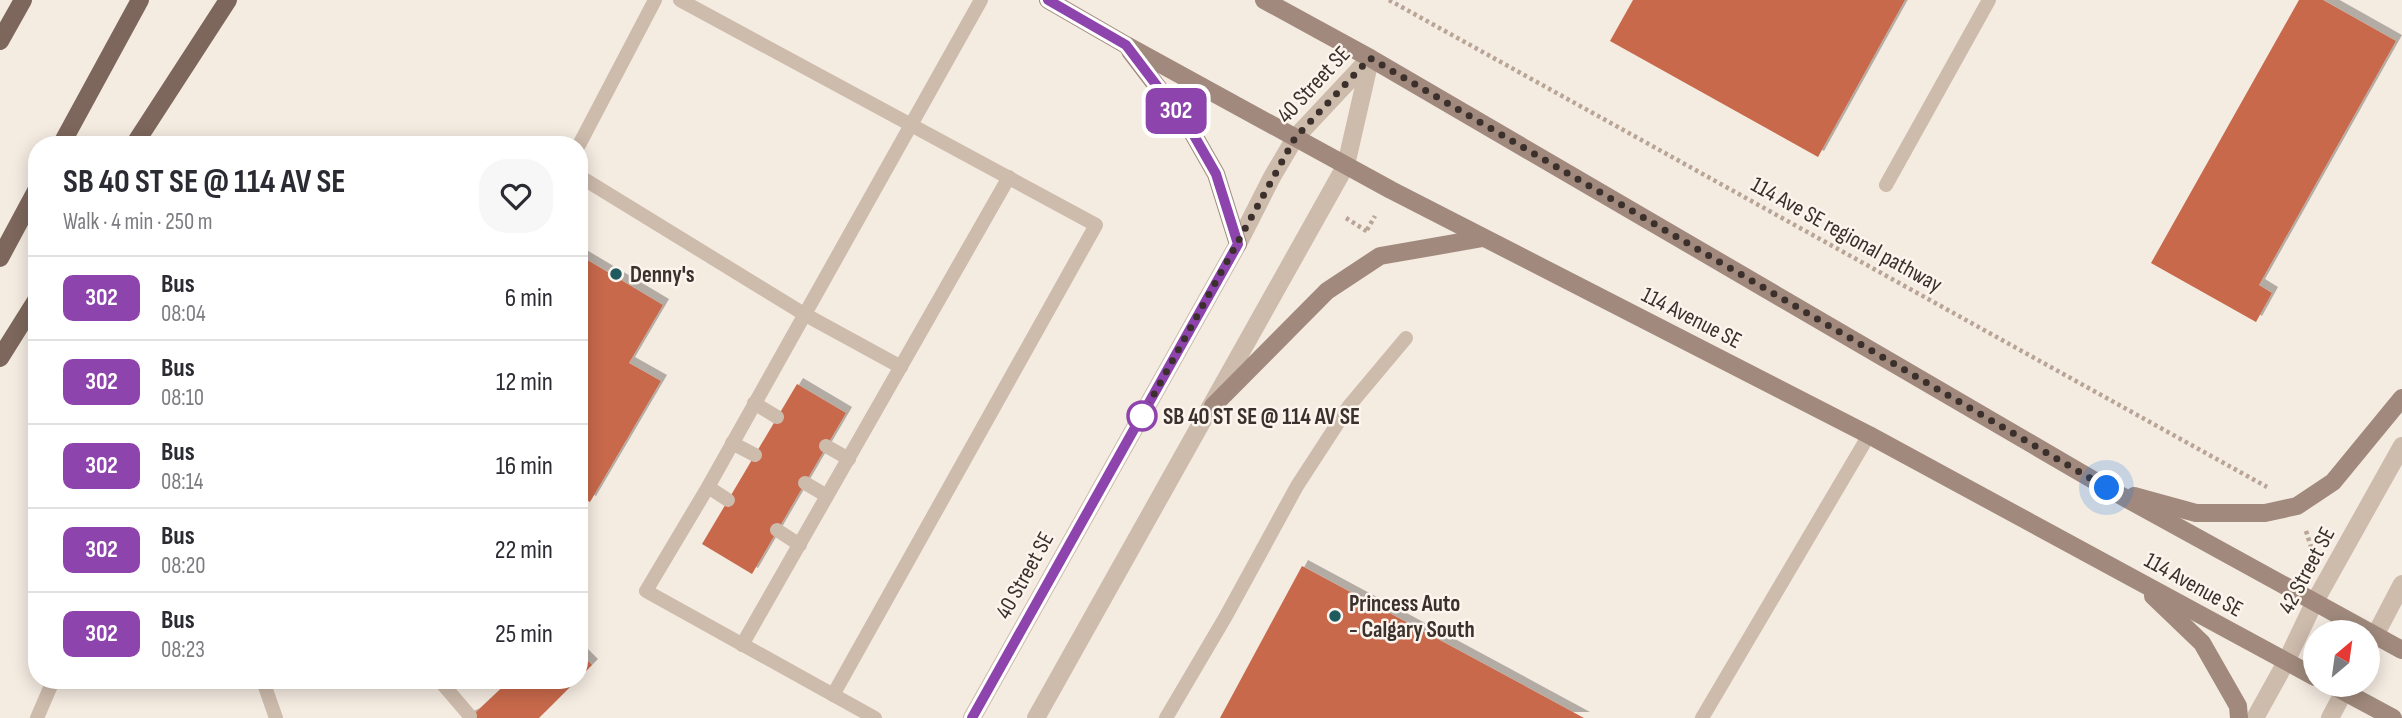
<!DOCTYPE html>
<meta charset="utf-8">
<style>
:root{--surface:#fff;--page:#f7f7f7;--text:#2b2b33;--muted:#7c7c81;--line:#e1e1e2}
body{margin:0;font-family:"Sofia Sans Condensed",sans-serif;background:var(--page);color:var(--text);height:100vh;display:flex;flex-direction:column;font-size:26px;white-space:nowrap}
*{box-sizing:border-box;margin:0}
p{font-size:23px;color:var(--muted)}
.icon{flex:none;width:38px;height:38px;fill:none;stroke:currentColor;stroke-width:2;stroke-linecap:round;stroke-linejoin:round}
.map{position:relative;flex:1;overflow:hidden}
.panel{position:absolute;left:28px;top:136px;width:560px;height:553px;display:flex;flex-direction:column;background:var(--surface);border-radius:28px;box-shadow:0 4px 18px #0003}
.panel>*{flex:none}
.badge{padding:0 14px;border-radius:10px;font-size:24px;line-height:46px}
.needle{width:46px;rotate:29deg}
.buttons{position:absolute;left:2303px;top:620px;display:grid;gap:14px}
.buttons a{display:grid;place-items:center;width:77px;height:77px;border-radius:50%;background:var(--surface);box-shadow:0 4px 18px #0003;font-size:35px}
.you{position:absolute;width:35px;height:35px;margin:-18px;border:5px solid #fff;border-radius:50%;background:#1a73e8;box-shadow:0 0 0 10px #1a73e833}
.map>.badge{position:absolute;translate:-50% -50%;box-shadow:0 0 0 4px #fff}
.round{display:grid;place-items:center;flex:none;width:74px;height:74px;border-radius:28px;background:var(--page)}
.overview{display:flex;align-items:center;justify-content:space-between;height:119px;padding:0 35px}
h1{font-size:33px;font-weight:700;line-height:52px}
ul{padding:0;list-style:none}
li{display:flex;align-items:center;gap:21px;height:84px;padding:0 35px;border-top:2px solid var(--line)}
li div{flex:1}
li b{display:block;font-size:26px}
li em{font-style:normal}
li .badge{min-width:77px;font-weight:700;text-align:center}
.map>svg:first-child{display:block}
.building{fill:#c8694b;filter:url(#shadow)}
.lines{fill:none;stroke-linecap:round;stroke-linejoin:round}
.path{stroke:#b9a596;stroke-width:4.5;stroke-dasharray:3.5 3.5;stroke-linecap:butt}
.service{stroke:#cdbbac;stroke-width:14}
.minor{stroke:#cdbbac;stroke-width:18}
.tertiary{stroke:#cdbbac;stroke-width:18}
.secondary{stroke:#a18a7d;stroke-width:18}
.primary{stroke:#7d675c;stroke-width:18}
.line-casing{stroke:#fff;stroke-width:16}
.line{stroke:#8e44ad;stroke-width:10}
.walk{stroke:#3b302b;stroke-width:7;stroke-dasharray:0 12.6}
.poi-dot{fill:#1f5a5e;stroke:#fbf5ee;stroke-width:2.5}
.stop-dot{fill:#fff;stroke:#8e44ad;stroke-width:3.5}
.labels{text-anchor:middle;stroke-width:5;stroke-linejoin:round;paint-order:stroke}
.street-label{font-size:23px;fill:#3b302b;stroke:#fbf5ee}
.poi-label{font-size:23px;font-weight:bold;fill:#3b302b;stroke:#fbf5ee;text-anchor:start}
.stop-label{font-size:23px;font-weight:bold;fill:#3b302b;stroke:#fbf5ee;text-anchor:start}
</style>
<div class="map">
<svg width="2402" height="718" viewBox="0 0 2402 718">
<defs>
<filter id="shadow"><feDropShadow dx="6" dy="-6" stdDeviation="0" flood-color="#0004"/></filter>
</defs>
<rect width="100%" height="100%" fill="#f4ebe1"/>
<!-- building -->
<g class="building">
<polygon points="1633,0 1905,0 1818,157 1610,41"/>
<polygon points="2299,0 2323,0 2396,41 2259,285 2272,293 2256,322 2151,263"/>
<polygon points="579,255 663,305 629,363 661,381 590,502 579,496"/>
<polygon points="797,384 846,413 752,574 702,544"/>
<polygon points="1302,566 1488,666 1584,718 1220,718"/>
<polygon points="579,652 592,665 579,678"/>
<polygon points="509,681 576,681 539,718 466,718 474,714"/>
</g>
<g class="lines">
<!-- path -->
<g class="path">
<polyline points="1389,0 2267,487"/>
<polyline points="1346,218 1368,232"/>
<polyline points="1367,230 1375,216"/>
<polyline points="2306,531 2313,553"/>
</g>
<!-- service -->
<g class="service">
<polyline points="680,0 1096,225 833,695"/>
<polyline points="579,145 655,0"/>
<polyline points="579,176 804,314 901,367"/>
<polyline points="1886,185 1989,0"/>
<polyline points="754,403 777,417"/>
<polyline points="732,443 755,455"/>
<polyline points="826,446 849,459"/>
<polyline points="805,483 827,496"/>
<polyline points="708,487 728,500"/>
<polyline points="777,530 800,545"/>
<polyline points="742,645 1009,177"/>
<polyline points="263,681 276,718"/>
<polyline points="440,681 470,716"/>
<polyline points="37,718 53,681"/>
<polyline points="875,718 646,591 708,487 981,0"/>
<polyline points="1166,718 1226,616 1297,486 1349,406 1406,338"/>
<polyline points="1702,718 1869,435"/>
</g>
<!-- minor -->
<g class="minor">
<polyline points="2368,649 2402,584"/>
<polyline points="2255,718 2286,662 2314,603 2402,446"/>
<polyline points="2330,718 2348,684"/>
</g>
<!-- tertiary -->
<g class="tertiary">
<polyline points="972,718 1238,244 1272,177 1295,138 1370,58"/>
<polyline points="1036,718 1346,165 1370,60"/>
</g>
<!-- secondary -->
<g class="secondary">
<polyline points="1048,0 1126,45 1391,190 1869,435 2315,677"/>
<polyline points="1264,0 1370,58 2107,488 2402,650"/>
<polyline points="1130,51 1192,132 1216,174 1238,244"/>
<polyline points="1213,406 1327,291 1380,256 1483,238"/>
<polyline points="2134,496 2196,513 2265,513 2297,506 2333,482 2402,398"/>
<polyline points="2153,596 2202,643 2238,706 2239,718"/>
<polyline points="2330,684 2393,718"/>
</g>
<!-- primary -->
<g class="primary">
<polyline points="0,41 23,0"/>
<polyline points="61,145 140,0"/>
<polyline points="134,145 228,0"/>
<polyline points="0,258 37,189"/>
<polyline points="0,358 37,299"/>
</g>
</g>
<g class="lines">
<defs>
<polyline id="line" points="972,718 1238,244 1216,174 1192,132 1126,45 1048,0"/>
</defs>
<!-- line casing -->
<use href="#line" class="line-casing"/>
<!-- line -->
<use href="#line" class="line"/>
<!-- walk -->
<polyline class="walk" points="1142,416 1295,138 1370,58 2107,488"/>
</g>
<!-- markers -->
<g class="poi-dot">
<circle cx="616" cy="274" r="7"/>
<circle cx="1335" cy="616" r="7"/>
</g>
<circle class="stop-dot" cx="1142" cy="416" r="14"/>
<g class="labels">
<!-- street labels -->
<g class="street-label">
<text transform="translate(1313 84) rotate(-47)" y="8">40 Street SE</text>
<text transform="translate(1847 234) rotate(29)" y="8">114 Ave SE regional pathway</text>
<text transform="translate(1692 317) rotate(27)" y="8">114 Avenue SE</text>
<text transform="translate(2306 570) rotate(-62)" y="8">42 Street SE</text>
<text transform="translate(1024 575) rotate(-61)" y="8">40 Street SE</text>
<text transform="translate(2194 584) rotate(29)" y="8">114 Avenue SE</text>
</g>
<!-- poi labels -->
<g class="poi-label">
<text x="630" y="282">Denny's</text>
<text x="1349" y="611">Princess Auto<tspan x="1349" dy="26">- Calgary South</tspan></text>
</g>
<!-- stop labels -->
<g class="stop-label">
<text x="1163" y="424">SB 40 ST SE @ 114 AV SE</text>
</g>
</g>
</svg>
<div class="buttons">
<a><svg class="needle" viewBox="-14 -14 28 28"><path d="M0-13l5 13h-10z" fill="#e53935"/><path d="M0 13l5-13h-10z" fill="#7c7c81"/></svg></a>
</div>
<div class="you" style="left:2107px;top:488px"></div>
<b class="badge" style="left:1176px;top:111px;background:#8e44ad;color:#fff">302</b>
<section class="panel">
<div class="overview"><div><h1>SB 40 ST SE @ 114 AV SE</h1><p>Walk · 4 min · 250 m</p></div><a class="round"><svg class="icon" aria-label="heart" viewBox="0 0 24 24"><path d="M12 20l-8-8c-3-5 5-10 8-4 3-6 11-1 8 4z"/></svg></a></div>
<ul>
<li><span class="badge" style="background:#8e44ad;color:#fff">302</span><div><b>Bus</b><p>08:04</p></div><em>6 min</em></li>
<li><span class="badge" style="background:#8e44ad;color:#fff">302</span><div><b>Bus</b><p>08:10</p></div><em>12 min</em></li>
<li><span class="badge" style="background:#8e44ad;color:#fff">302</span><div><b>Bus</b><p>08:14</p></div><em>16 min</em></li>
<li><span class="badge" style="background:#8e44ad;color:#fff">302</span><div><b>Bus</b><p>08:20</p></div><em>22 min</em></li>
<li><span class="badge" style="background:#8e44ad;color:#fff">302</span><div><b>Bus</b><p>08:23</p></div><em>25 min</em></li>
</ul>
</section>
</div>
